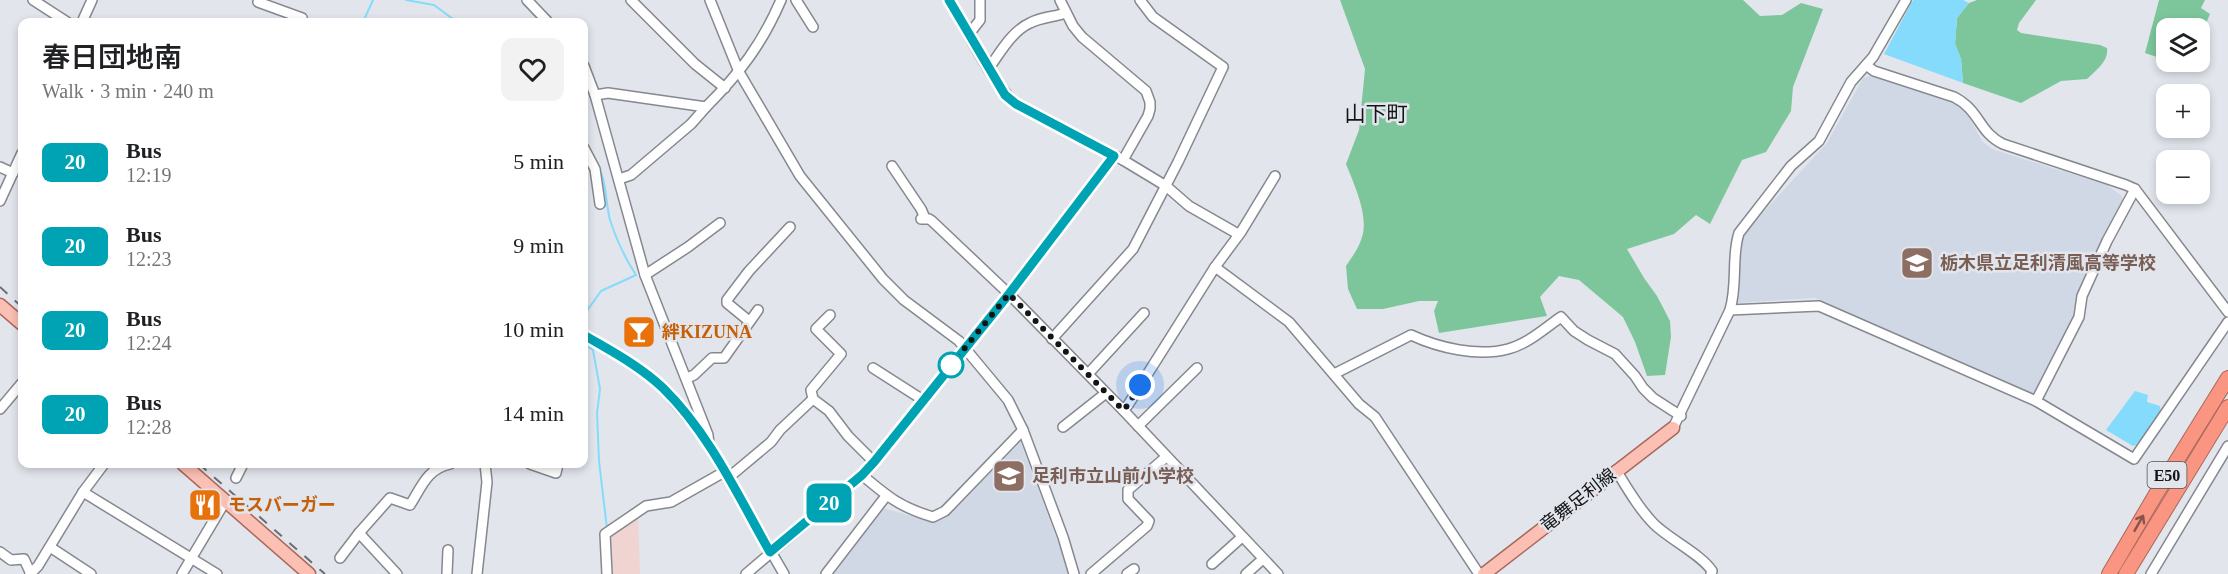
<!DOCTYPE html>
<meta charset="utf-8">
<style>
:root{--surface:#fff;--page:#f2f2f2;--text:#202124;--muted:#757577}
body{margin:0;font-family:"Times New Roman","Noto Sans JP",serif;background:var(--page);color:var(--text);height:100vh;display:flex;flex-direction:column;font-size:22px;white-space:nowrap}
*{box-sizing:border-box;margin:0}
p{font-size:20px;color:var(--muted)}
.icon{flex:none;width:33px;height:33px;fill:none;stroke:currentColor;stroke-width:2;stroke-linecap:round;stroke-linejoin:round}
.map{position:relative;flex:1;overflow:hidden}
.sheet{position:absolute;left:18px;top:18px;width:570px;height:450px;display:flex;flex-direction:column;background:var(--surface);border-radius:12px;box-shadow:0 3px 9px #0003}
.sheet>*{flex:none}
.badge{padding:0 12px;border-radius:9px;font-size:21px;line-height:39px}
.controls{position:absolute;left:2156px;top:18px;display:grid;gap:12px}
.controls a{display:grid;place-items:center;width:54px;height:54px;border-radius:12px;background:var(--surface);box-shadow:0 3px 9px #0003;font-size:30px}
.you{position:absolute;width:30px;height:30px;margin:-15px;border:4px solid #fff;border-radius:50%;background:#1a73e8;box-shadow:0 0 0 9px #1a73e833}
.map>.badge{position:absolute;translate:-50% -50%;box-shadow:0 0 0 3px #fff}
.round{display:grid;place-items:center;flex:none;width:63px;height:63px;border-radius:12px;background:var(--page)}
.overview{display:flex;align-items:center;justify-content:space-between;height:102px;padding:0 24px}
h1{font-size:28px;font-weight:600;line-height:45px}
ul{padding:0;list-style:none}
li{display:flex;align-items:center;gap:18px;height:84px;padding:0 24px}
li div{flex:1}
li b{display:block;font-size:22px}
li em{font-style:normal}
li .badge{min-width:66px;font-weight:700;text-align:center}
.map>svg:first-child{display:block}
.industrial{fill:#efd4d2}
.built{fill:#d1d8e5}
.forest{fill:#7dc69c}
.water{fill:#84dbfc}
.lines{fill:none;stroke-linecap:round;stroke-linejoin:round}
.stream{stroke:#84dbfc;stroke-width:2}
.minor-casing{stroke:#85888e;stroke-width:12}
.major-casing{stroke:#a8685b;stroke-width:15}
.highway-casing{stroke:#a8685b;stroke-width:16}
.minor{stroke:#fff;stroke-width:9}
.major{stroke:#fbbfb3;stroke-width:12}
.highway{stroke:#f99580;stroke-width:14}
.rail{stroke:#6b6d71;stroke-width:2;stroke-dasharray:10 10;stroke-linecap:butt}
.oneway{stroke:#86544b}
.line-casing{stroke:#fff;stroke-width:14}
.line{stroke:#00a3b4;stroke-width:9}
.walk{stroke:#131416;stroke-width:6;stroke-dasharray:0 10.8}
.stop-dot{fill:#fff;stroke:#00a3b4;stroke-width:3}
.labels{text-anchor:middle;stroke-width:5;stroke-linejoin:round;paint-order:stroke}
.shield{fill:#e2e5ec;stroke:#515356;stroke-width:1.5}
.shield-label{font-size:16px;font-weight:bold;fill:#131416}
.education-label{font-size:18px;font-weight:bold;fill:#785e54;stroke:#e2e5ec;text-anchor:start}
.food-label{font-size:18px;font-weight:bold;fill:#c56008;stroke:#e2e5ec;text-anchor:start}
.street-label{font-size:18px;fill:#131416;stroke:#e2e5ec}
.quarter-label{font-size:21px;fill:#131416;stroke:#e2e5ec}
</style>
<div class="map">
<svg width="2228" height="574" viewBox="0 0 2228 574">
<rect width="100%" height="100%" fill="#e2e5ec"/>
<!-- industrial -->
<polygon class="industrial" points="638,514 640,574 609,574 607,535"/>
<!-- built -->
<g class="built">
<polygon points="1869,76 1957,104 1968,115 1982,141 1992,149 2107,185 2122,196 2123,202 2079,293 2074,315 2035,395 1815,298 1737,303 1743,234 1827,143 1863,78"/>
<polygon points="1020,441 1070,574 833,574 883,508 929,521 949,514 1015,443"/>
</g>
<!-- forest -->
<g class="forest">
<path d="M1340,0H1743L1760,16L1782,15L1801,3L1823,9L1793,87L1791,111L1766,152L1742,160L1710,224L1696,215L1674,234L1627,249L1644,278L1657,296L1670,321L1671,337L1665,375L1647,376L1635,342L1623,317L1579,280L1559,276L1540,297L1547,316L1439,333L1434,311L1438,301H1419L1383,309H1357L1348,289L1346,266C1352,257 1359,248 1362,237C1369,216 1354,184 1346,164L1359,130L1365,69Z"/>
<path d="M1977,0H2036L2019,23L2017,30L2021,33L2100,45L2107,48C2109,61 2096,70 2087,79L2061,81L2021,103L1963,83L1961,59L1955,44L1957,18L1969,3Z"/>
<polygon points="2159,0 2205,0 2201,8 2210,14 2199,40 2199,28 2166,28 2166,60 2145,53"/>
</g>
<!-- water -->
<g class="water">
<polygon points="1913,0 1963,0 1969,3 1957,18 1955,44 1961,59 1963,83 1884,54"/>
<polygon points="2135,391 2148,395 2147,402 2160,406 2161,414 2136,445 2133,446 2106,430"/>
</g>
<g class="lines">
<!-- stream -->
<g class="stream">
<polyline points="406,0 434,5 457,22"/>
<polyline points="363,22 373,0"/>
<polyline points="584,131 588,148"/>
<path d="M584,315L601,291L636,275C625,258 616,239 610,220C605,201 607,177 595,161"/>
<polyline points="584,344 593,350 600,389 597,413 599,461 607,529"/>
</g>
<defs>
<g id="minor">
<polyline points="33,0 67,22"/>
<polyline points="527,0 548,22"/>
<polyline points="631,0 695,64 725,88"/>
<polyline points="710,0 739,72 800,176 883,279 904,300 959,341 1008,400 1023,430 1063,537 1074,574"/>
<polyline points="796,0 813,27"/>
<path d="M949,0C967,30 991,82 1016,104L1123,160L1166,186L1189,206L1238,234"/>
<polyline points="1060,0 1073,26 1082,37 1146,91 1150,102 1150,109 1148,116 1123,160"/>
<polyline points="258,2 302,18 301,22"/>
<polyline points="82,22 92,0"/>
<polyline points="969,34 980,20 980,0"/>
<path d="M1866,65L1874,71L1954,97C1980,110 1979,133 2003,144L2126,185L2135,189L2228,312"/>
<polyline points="584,66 595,95 645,275 708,435 709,445"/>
<path d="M989,68C1000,53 1012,31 1030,23C1041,17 1054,17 1066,13"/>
<path d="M595,95L608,93L706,107C740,73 762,44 781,0"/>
<polyline points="584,148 595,169 600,204"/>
<polyline points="892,166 921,209 925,218"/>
<polyline points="0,167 13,173"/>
<polyline points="619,179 631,175 691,124 706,107"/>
<polyline points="0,201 22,153"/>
<polyline points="921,219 929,219 932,221 1009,294 1123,410 1278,574"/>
<polyline points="1215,267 1289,322 1359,404 1375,417 1479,574"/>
<polyline points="645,275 688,247 720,223"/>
<polyline points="1730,310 1819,306 2036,401 2134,459 2228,322"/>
<polyline points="749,321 727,303 727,300 749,271 790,227"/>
<polyline points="584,335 643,371 662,387 692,422 709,445 784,574"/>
<polyline points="1052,339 1133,249 1178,162 1223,67 1153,17 1140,0"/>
<polyline points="873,368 923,400"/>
<polyline points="1088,374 1144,313"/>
<path d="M1334,374L1411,335C1439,348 1478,357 1508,349C1528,344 1545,328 1561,317L1574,331L1588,340L1615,354L1635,376L1643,388L1653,398L1681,416"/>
<polyline points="687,378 694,375 712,358 724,358 758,310"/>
<polyline points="813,399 811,390 841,354 816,329 830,315"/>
<polyline points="2036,401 2079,317 2082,296 2107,241 2135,189"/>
<polyline points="0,409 22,383"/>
<polyline points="1123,410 1128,405 1215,267 1241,232 1275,176"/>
<polyline points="1138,426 1197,368"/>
<polyline points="1063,427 1106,393"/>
<path d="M1673,428L1730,310C1738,283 1731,257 1739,233L1791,166L1819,141L1851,82L1873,57L1906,0"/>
<polyline points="530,464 556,473 558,464"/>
<path d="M1616,470C1627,488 1639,509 1654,524C1669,539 1702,555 1712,571L1711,574"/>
<path d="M862,475C888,497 900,507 933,517L945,511L1023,430"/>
<polyline points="236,478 243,464"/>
<polyline points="728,478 771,442 780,430 813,399 829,411 848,436 874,462"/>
<polyline points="83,492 217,574"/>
<polyline points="359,533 397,574"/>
<polyline points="50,547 91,574"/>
<polyline points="0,552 11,560 24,559 30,572"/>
<path d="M340,558L359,533L390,498L410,505C422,486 427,469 450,464"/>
<polyline points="1212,564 1242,537"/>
<polyline points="30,574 38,566 83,492 104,464"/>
<polyline points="182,574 226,500"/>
<polyline points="447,574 448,550"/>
<polyline points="477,574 487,482 485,464"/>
<polyline points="607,574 605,534 646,506 671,502 724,472"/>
<polyline points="746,574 862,475 874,462 1009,294 1114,156"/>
<polyline points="826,574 886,496"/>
<polyline points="1091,574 1147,526 1149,521 1128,499 1128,490 1166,457"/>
<polyline points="1127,574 1134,569"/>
<polyline points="1246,574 1263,559"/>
<polyline points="2151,574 2228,446"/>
</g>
<g id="major">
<polyline points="0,305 22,324"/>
<polyline points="183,464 309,574"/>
<polyline points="1484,574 1673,428"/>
</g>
<g id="highway">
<polyline points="2109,574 2156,494 2228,378"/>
<polyline points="2126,574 2228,407"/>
</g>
</defs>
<!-- minor casing -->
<use href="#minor" class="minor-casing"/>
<!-- major casing -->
<use href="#major" class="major-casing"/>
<!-- highway casing -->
<use href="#highway" class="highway-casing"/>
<!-- minor -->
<use href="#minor" class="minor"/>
<!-- major -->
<use href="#major" class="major"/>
<!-- highway -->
<use href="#highway" class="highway"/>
<!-- rail -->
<g class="rail">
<polyline points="0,287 22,307"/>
<polyline points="199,464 325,574"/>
</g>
</g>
<!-- one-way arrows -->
<defs><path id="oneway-shaft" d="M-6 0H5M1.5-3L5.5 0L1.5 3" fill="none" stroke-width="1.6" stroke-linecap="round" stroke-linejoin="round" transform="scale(1.5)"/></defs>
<use class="oneway" href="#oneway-shaft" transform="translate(2139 523) rotate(-60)"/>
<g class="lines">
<defs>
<path id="line" d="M584,335C611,351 640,366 663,388C710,434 738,496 770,552L862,475L874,462L1009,294L1114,156L1016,104L1005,95L949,0"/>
</defs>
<!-- line casing -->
<use href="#line" class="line-casing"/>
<!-- line -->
<use href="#line" class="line"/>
<!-- walk -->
<polyline class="walk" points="951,365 1009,294 1123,410 1128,405 1140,385"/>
</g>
<!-- icons -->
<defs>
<symbol id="school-square" viewBox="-11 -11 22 22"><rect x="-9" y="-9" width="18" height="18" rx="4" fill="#8d6e63" stroke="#e2e5ec"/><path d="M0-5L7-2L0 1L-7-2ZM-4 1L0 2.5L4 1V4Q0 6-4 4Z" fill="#fff"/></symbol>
<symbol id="bar-square" viewBox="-11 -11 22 22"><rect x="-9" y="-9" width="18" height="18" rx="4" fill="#e8710a" stroke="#e2e5ec"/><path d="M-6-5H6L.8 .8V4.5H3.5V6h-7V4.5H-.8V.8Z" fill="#fff"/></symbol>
<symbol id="restaurant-square" viewBox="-11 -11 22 22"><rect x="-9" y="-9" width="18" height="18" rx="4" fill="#e8710a" stroke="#e2e5ec"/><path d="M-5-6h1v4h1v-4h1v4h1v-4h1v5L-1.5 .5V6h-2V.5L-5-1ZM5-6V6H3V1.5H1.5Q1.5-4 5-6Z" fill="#fff"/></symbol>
</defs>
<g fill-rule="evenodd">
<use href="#school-square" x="1898" y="244" width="38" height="38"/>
<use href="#bar-square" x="620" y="313" width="38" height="38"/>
<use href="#school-square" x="990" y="457" width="38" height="38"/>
<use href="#restaurant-square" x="186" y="486" width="38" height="38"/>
</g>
<!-- markers -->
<circle class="stop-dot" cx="951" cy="365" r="12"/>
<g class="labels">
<!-- shield labels -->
<rect class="shield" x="2147.5" y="462" width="39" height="26" rx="4.5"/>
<g class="shield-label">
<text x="2167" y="481">E50</text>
</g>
<!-- education labels -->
<g class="education-label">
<text x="1940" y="269">栃木県立足利清風高等学校</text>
<text x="1032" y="482">足利市立山前小学校</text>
</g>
<!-- food labels -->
<g class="food-label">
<text x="662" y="338">絆KIZUNA</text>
<text x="228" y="511">モスバーガー</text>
</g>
<!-- street labels -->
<g class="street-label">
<text transform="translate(1578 500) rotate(-38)" y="6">竜舞足利線</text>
</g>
<!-- quarter labels -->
<g class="quarter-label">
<text x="1376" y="121">山下町</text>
</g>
</g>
</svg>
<div class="controls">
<a><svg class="icon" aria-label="layers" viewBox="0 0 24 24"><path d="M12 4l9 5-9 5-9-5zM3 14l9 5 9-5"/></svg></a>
<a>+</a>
<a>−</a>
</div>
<div class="you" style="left:1140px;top:385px"></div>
<b class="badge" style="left:829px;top:503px;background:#00a3b4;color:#fff">20</b>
<section class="sheet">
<div class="overview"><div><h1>春日団地南</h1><p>Walk · 3 min · 240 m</p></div><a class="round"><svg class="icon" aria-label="heart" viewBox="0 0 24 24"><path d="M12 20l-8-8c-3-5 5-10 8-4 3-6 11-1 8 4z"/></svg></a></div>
<ul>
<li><span class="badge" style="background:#00a3b4;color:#fff">20</span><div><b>Bus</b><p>12:19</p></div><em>5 min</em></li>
<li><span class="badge" style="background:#00a3b4;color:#fff">20</span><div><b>Bus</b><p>12:23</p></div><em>9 min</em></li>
<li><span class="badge" style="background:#00a3b4;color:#fff">20</span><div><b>Bus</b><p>12:24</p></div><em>10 min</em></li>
<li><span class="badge" style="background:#00a3b4;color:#fff">20</span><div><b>Bus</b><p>12:28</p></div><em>14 min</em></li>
</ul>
</section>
</div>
